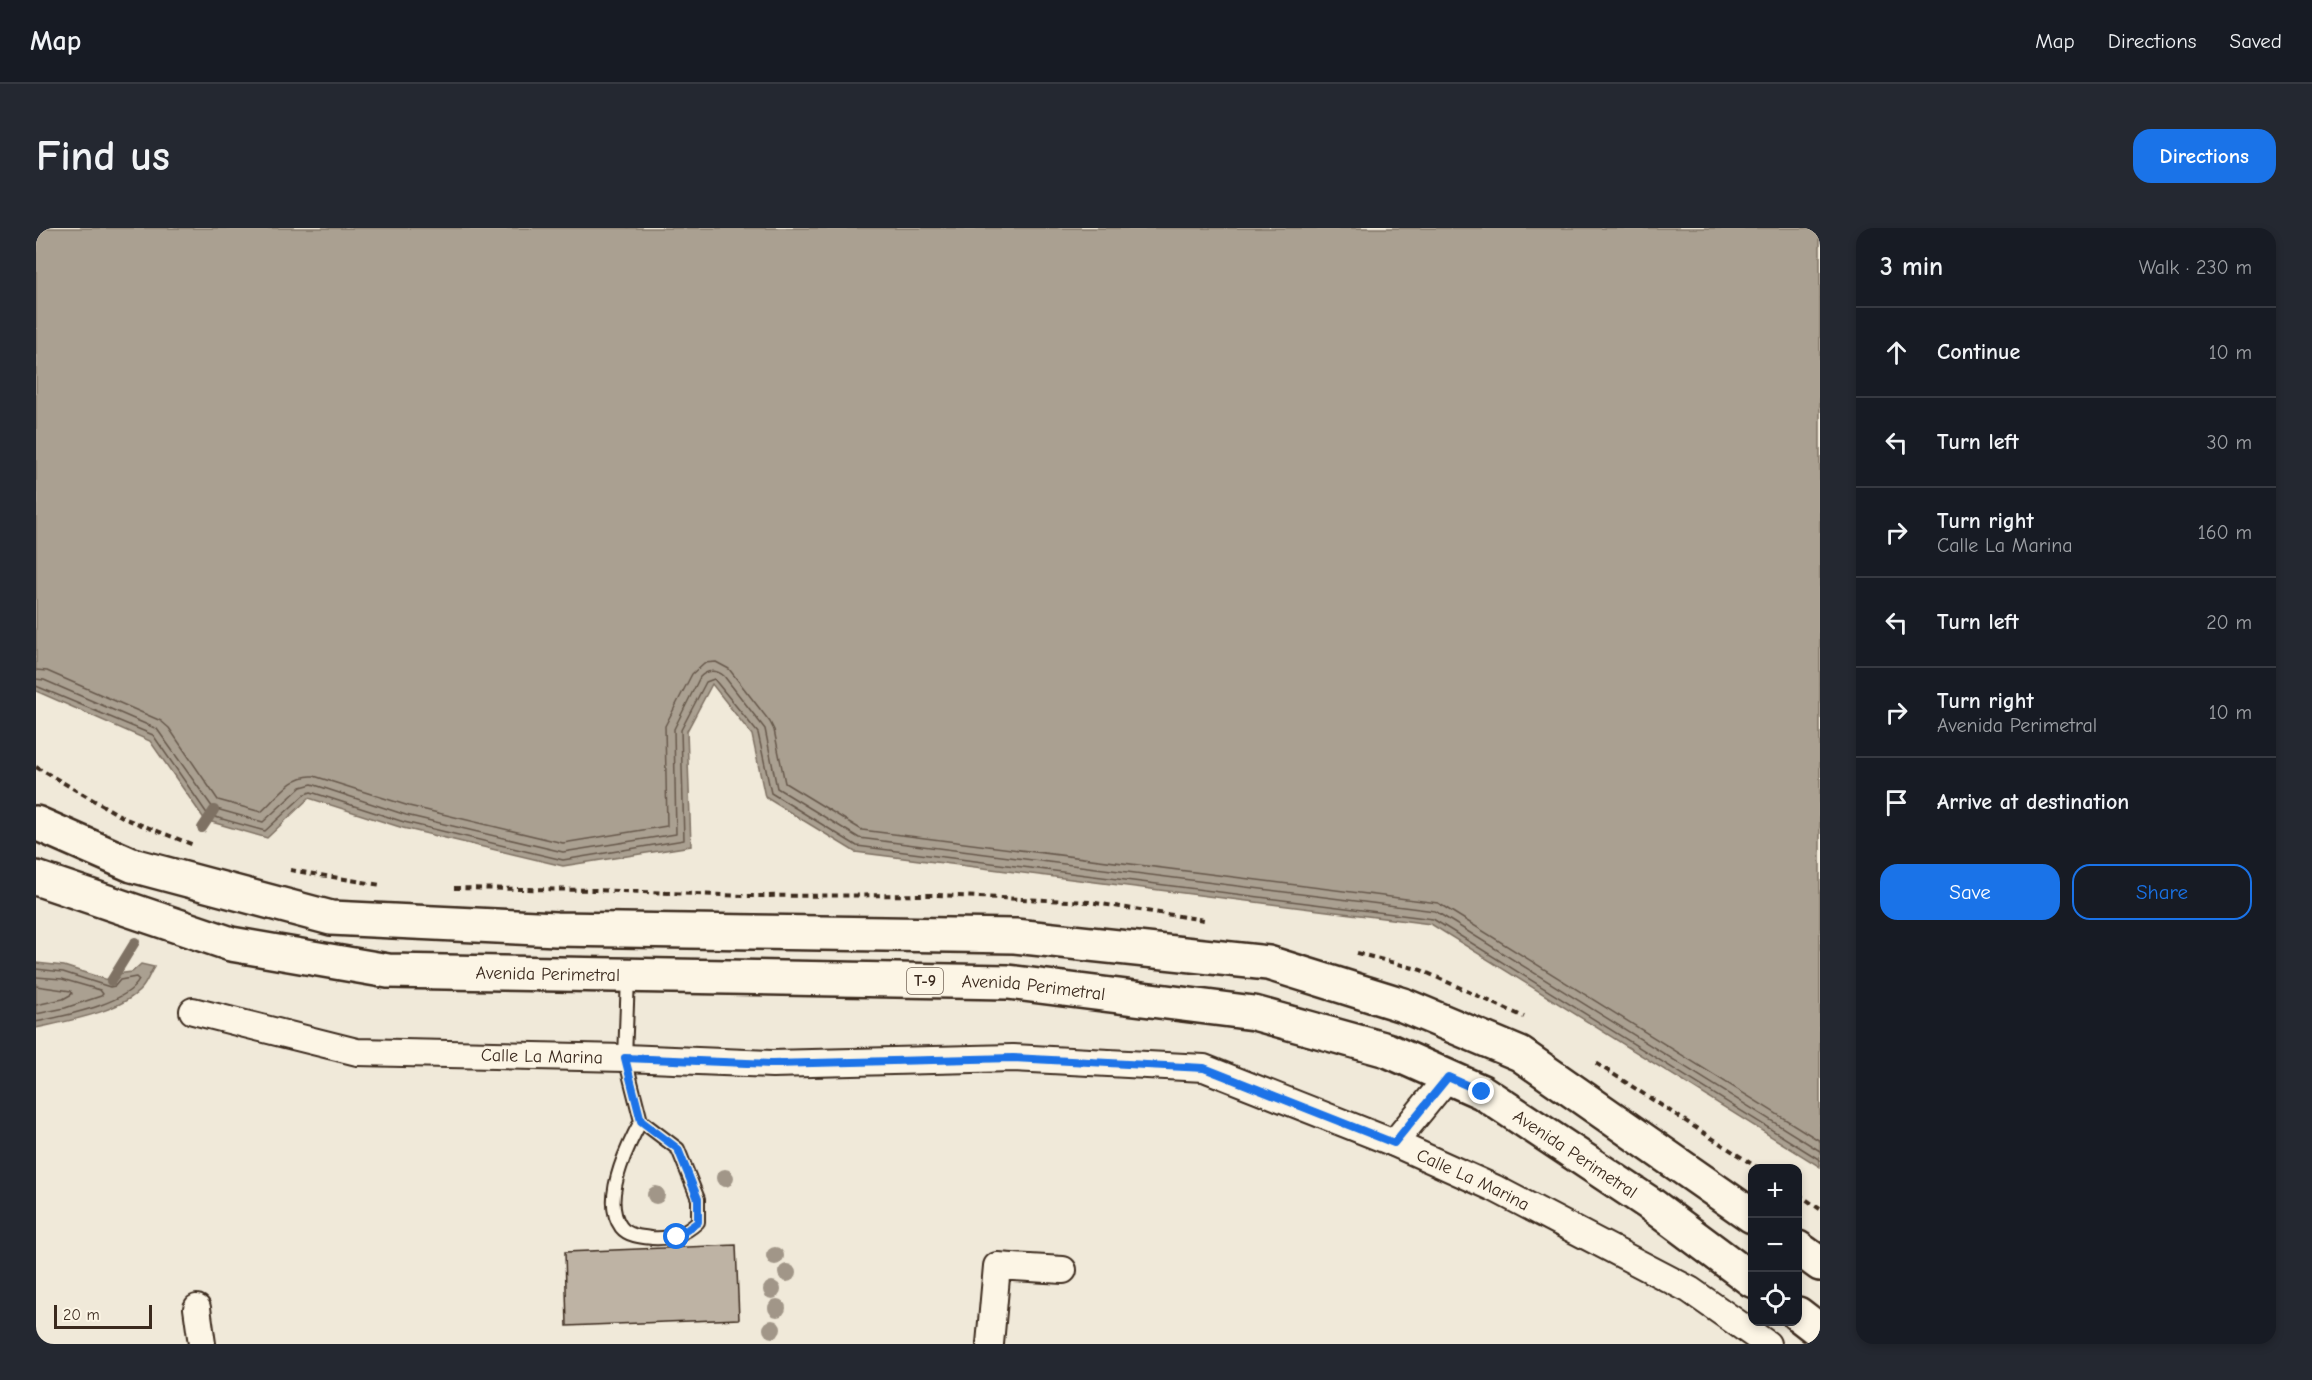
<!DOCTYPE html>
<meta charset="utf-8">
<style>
:root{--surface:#171b24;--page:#242831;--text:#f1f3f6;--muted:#9ea1a6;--line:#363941;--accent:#1a73e8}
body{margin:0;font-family:"Comic Neue",sans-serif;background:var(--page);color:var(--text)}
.controls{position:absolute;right:18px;bottom:18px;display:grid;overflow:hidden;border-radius:12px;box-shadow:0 3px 9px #0003}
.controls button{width:54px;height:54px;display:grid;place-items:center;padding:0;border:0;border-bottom:2px solid var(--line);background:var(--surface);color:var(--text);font:30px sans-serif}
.scale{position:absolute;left:18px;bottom:15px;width:98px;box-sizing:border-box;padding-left:6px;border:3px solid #3b2a1e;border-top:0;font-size:16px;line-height:21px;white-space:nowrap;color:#3b2a1e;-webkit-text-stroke:4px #fcf5e5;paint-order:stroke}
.stop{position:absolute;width:18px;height:18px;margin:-14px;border:4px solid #1a73e8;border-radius:50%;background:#fff}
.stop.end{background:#1a73e8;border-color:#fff;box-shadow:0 2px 6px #0008}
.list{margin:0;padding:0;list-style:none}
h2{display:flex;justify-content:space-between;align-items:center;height:78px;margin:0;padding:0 24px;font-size:26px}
h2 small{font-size:20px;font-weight:400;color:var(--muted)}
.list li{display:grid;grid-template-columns:39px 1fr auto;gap:18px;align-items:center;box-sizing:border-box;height:90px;padding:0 24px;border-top:2px solid var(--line)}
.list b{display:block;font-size:22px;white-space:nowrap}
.list p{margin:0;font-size:20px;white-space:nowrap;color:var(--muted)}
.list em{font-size:20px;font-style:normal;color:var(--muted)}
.actions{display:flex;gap:12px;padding:18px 24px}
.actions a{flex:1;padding:14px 0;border:2px solid var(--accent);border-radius:18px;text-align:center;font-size:21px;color:var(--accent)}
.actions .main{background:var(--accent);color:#fff}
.icon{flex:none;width:33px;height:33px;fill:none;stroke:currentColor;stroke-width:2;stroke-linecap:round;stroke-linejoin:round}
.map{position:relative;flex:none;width:1784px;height:1116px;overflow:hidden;border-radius:18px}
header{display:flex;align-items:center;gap:36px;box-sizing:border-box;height:84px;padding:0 30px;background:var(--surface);border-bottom:2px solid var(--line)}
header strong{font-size:28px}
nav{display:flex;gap:33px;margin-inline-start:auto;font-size:21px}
.intro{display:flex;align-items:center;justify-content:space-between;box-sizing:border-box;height:144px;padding:0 36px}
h1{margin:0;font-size:42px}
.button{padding:15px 27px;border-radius:18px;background:var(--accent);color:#fff;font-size:21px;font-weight:700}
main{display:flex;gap:36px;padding:0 36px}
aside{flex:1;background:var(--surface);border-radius:18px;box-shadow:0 3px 9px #0003}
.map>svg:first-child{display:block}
.water{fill:#aaa091;stroke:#7e7163;stroke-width:1.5}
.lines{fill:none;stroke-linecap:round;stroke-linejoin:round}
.shore{stroke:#67594c;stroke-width:1.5}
.stream{stroke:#7e7163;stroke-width:10}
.building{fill:#beb3a4;stroke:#3b2a1e;stroke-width:1.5}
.lane-casing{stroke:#3b2a1e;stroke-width:16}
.street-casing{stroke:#3b2a1e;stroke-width:30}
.primary-casing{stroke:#3b2a1e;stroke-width:38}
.path{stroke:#3b2a1e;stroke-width:4;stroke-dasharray:6 4.5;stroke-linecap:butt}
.lane{stroke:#fcf5e5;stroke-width:12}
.street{stroke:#fcf5e5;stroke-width:26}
.primary{stroke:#fcf5e5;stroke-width:33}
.tree{fill:#a19688}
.route{stroke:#1a73e8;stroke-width:8}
.labels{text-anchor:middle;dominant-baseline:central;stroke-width:5;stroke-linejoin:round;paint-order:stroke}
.shield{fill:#fcf5e5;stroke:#75675a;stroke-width:1.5}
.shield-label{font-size:16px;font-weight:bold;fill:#3b2a1e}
.street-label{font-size:18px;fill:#3b2a1e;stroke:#fcf5e5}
</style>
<header>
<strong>Map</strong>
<nav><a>Map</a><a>Directions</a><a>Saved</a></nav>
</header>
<div class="intro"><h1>Find us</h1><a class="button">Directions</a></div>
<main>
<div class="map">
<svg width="1784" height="1116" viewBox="0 0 1784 1116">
<rect width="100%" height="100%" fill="#f0e9d9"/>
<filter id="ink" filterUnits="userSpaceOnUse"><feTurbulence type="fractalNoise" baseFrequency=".0167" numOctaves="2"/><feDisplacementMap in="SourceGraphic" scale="12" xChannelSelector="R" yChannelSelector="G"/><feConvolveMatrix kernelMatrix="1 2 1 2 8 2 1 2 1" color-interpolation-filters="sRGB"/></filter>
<g filter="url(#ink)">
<!-- water -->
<path class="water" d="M0,0H1784V939L1395,696L819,624L729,569L716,507L676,456L651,503L655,618L527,638L367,600L273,570L231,610L169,592L114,513L0,463Z
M0,735L28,738L75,753L80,746L96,744L105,736L118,739C114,745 111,754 106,760C85,784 31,793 0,800Z"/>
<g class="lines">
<!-- shore -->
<path class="shore" d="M0,442L11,443L125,493L133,500L182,572L225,584C240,571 255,546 278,548L373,578L527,615L631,598L629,498L656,446L668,435L680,434L693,441L734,494L738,502L749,555L826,602L1402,675L1784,913
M0,451L8,452L121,501L177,580L227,594L265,559L276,556L370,587L527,624L640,606L638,501L664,449C671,442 680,441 688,448L729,501L741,560L823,610L1399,683L1784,923
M0,458L117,507L172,587L229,603L269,566L275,564L368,594L527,632L648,612L645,502L670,454L678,451L722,505L735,565L821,618L1397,691L1784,932
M0,741L27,744L74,759L79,758L84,752L100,749L103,752C91,776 26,788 0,794
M0,749L26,751L64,762L67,766L65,768L29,780L0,786
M0,758L35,763L36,766L27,771L0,777"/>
<!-- stream -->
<path class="stream" d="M166,600L178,582
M75,753L99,714"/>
</g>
<!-- building -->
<path class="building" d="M700,1017L703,1091L531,1098L529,1024Z"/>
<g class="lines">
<defs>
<path id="lane" d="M592,749L589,830L605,893L642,921L662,971V994C648,1007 635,1011 616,1010C606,1009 592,1008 585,999C565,972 591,919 605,893"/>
<g id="street">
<path id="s1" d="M157,783L321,824L589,830L736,836L977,830L1168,840L1358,915L1458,960L1654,1062L1731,1116"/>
<path d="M1358,915L1412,849"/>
<path d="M161,1080L166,1116"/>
<path d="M954,1116L961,1038L1027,1042"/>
</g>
<g id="primary">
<path d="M0,595L96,637L295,690L520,701L979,708L1232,735L1367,777L1484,826L1716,988"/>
<path id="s2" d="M0,650L195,716L352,743L972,754L1218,785L1351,822L1446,864L1613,975L1716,1052"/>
<path d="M1762,1020L1784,1036"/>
<path d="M1762,1086L1784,1103"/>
</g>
</defs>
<!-- lane casing -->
<use href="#lane" class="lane-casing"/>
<!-- street casing -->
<use href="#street" class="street-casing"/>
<!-- primary casing -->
<use href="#primary" class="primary-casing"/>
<!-- path -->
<path class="path" d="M0,539L90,591L158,617
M254,642L345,657
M418,660L559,662L710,668L899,667L1053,674L1168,692
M1321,725L1385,742L1488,789
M1560,835L1722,940
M1762,966L1784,981"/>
<!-- lane -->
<use href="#lane" class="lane"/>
<!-- street -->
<use href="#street" class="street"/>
<!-- primary -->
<use href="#primary" class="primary"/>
</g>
<!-- trees -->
<g class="tree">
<circle cx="689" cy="950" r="9"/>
<circle cx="620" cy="967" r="9"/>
<circle cx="739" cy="1028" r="9"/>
<circle cx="751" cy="1045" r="9"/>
<circle cx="736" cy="1062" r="9"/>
<circle cx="741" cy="1080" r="9"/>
<circle cx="736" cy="1101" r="9"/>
</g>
</g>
<g class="lines" filter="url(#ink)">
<!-- route -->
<path class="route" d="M641,1009L662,994V971L642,921L605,893L589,830L736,836L977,830L1168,840L1358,915L1412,849L1446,864"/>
</g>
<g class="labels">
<!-- shield labels -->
<rect class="shield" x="871" y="740" width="36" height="26" rx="4.5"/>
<g class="shield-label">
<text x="889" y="753">T-9</text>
</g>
<!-- street labels -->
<g class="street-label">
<text stroke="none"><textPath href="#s2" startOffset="525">Avenida Perimetral</textPath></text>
<text stroke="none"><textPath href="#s2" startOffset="1011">Avenida Perimetral</textPath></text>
<text stroke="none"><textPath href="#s1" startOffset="354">Calle La Marina</textPath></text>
<text stroke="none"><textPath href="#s2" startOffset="1587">Avenida Perimetral</textPath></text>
<text stroke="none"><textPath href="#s1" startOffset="1308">Calle La Marina</textPath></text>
</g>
</g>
</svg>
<div class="controls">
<button>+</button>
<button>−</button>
<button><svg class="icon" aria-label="locate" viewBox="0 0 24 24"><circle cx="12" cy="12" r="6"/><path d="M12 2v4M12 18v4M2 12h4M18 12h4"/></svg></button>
</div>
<div class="scale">20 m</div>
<div class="stop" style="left:641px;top:1009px"></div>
<div class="stop end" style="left:1446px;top:864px"></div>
</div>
<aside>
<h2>3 min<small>Walk · 230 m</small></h2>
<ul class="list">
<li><svg class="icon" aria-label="ahead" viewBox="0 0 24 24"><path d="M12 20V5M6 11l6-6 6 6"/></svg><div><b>Continue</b></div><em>10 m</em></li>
<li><svg class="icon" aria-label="left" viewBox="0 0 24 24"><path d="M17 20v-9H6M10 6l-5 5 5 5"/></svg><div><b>Turn left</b></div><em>30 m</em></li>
<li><svg class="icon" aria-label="right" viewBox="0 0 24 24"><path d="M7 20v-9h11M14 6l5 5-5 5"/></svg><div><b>Turn right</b><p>Calle La Marina</p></div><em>160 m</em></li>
<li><svg class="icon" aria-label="left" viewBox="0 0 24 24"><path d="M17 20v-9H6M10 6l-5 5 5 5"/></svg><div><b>Turn left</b></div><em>20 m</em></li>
<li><svg class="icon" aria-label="right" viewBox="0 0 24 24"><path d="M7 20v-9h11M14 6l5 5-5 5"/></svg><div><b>Turn right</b><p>Avenida Perimetral</p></div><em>10 m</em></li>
<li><svg class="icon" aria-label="arrive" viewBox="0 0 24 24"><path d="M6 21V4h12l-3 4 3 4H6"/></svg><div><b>Arrive at destination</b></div></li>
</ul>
<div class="actions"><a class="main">Save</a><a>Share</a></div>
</aside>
</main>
